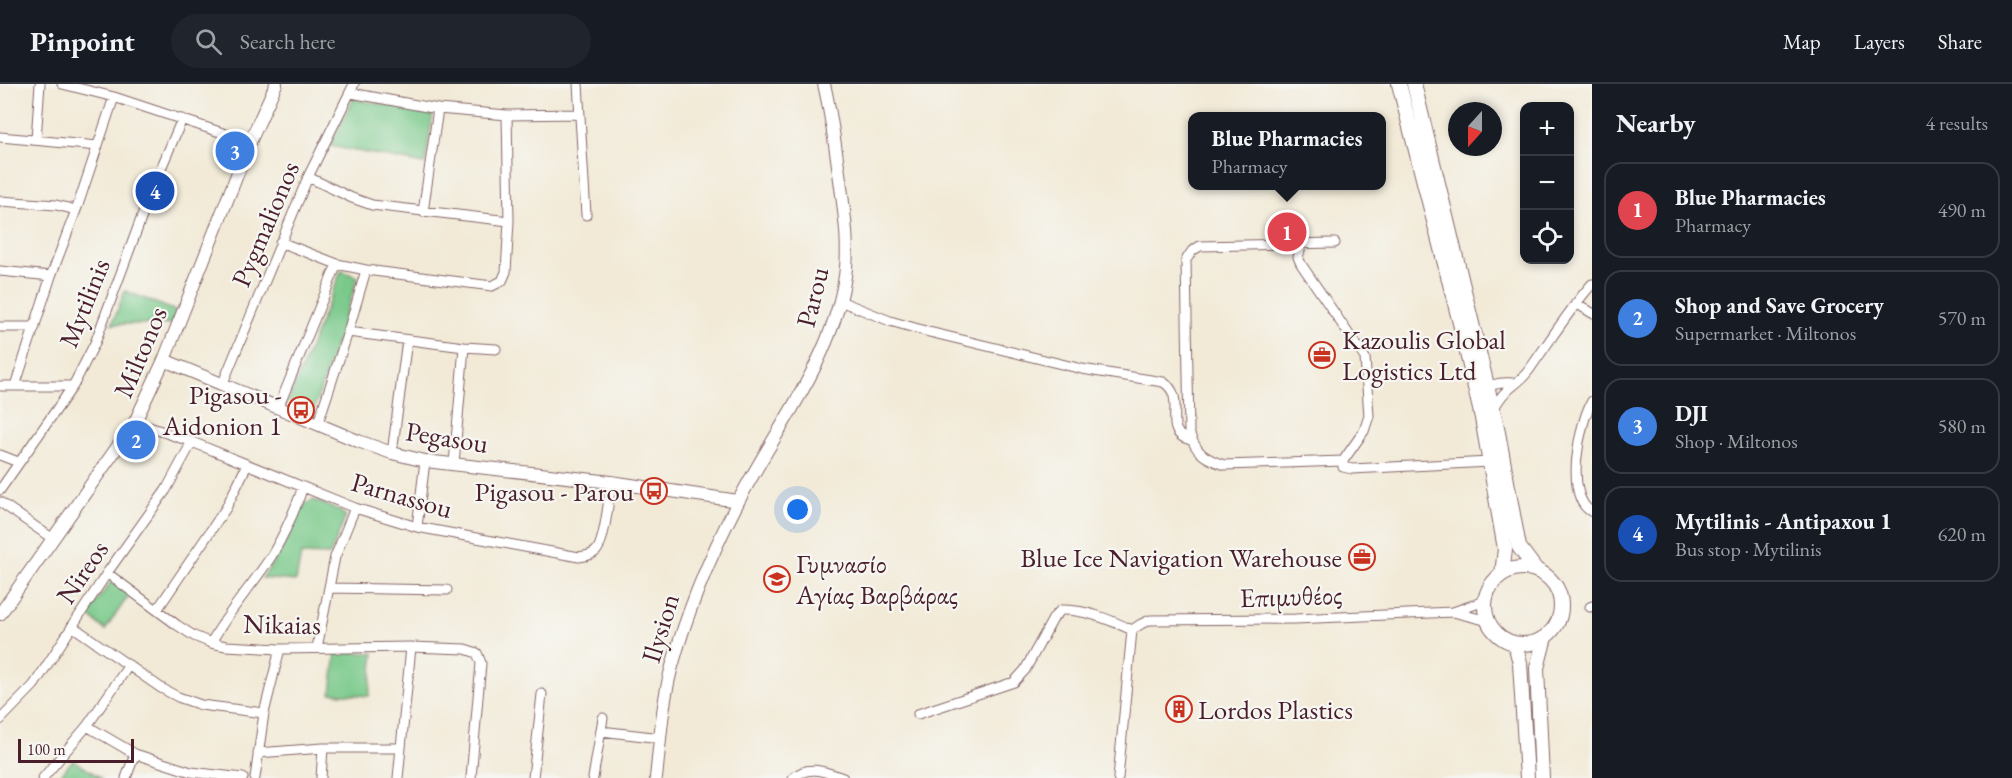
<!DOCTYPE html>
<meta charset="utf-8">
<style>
:root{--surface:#171b24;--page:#20242c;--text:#f1f3f6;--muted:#9ea1a6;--line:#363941;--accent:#2563eb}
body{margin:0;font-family:"EB Garamond",serif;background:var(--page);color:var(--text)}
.controls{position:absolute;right:18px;top:18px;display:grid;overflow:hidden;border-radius:12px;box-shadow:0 3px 9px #0003}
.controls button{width:54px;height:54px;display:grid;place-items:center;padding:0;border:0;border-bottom:2px solid var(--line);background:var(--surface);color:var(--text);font:30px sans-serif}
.compass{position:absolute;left:1448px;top:18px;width:54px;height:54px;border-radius:50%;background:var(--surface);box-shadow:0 3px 9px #0003;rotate:201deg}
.scale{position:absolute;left:18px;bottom:15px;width:116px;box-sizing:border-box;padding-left:6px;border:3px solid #4a1f2b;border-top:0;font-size:16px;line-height:21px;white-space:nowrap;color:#4a1f2b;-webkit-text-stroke:4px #f6f6f2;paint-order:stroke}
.you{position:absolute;left:798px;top:426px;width:21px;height:21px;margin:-15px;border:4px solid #fff;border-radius:50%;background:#1a73e8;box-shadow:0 0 0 9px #1a73e833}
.badge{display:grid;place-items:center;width:39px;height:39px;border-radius:50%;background:var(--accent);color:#fff;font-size:20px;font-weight:700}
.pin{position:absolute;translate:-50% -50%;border:3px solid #fff;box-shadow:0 2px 6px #0006}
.popup{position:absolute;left:1188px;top:28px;width:198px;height:78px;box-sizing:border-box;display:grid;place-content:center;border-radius:12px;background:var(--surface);filter:drop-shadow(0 2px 4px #0005);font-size:20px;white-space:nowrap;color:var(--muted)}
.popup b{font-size:22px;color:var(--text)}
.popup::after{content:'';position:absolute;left:50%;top:100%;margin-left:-12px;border:12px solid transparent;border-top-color:var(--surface)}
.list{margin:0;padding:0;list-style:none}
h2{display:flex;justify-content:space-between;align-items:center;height:78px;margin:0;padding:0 24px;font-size:26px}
h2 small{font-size:20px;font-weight:400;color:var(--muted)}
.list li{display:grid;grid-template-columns:39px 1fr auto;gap:18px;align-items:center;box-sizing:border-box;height:96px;margin:0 12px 12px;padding:0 12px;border:2px solid var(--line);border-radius:18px}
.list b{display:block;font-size:22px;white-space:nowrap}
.list p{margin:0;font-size:20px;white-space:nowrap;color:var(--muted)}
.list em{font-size:20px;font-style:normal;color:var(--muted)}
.icon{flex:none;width:33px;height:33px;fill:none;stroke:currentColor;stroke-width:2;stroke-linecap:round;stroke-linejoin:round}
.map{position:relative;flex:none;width:1592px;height:694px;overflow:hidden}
header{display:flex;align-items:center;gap:36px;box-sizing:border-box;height:84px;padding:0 30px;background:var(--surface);border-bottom:2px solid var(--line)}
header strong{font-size:28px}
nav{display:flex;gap:33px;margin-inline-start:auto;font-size:21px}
.search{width:420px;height:54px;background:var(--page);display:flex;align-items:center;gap:15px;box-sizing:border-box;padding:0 21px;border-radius:33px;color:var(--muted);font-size:22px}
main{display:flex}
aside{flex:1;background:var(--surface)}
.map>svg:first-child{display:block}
.green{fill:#79c98a;stroke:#62745a;stroke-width:1.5}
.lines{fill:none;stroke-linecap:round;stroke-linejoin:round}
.street-casing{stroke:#856667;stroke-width:11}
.secondary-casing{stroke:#856667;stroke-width:14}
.primary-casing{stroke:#856667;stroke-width:16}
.street{stroke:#fff;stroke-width:9}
.secondary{stroke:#fff;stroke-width:12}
.primary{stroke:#fff;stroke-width:14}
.labels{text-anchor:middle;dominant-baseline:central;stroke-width:4.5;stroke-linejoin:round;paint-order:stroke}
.street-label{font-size:27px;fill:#4a1f2b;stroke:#f6f6f2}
.poi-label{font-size:27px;fill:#4a1f2b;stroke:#f6f6f2;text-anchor:start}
</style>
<header>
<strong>Pinpoint</strong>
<div class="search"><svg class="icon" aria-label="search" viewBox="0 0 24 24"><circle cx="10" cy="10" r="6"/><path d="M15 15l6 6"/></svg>Search here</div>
<nav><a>Map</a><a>Layers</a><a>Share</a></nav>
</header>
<main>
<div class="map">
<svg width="1592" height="694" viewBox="0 0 1592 694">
<rect width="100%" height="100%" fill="#f6f6f2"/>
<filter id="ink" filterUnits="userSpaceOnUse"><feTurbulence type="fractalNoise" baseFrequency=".0167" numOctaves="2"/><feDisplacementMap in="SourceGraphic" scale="12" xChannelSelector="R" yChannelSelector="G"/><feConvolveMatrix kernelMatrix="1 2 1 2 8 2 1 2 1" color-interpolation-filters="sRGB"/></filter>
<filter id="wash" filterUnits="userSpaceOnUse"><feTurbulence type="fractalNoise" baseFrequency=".008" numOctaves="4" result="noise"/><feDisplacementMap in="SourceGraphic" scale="24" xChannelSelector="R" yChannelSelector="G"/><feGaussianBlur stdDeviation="1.35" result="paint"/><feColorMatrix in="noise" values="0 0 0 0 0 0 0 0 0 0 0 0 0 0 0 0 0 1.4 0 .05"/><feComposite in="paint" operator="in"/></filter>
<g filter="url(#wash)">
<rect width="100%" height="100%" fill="#f2ead7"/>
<!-- green -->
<path class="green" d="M353,15L433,29L425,80L330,62Z
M341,187L358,193L312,331L288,318Z
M125,207L176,227L172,240H112Z
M314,416L338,426L346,432L330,471L301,470L296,497L262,494L280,469L304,420Z
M112,497L131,508L105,546L87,530Z
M336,569H374L369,612L331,609Z
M73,676L101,694H58Z"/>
</g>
<g filter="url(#ink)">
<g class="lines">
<defs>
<path id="street" d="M62,0L114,13L250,58
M578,0L586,131
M351,9L438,25L507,31L580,30
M0,53L98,62
M36,55L40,0
M308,93L352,114L372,121L509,137
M0,117L56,121L76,126
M423,128L438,25
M280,158L337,180L366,186L492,202L502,197L506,188L509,137L507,31
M1302,160L1298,173L1301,180L1365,274L1369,332L1364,347L1343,377L1224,381C1204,374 1196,369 1189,348L1186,176L1192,167L1200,162L1335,159
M0,187L51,192
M840,217L890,237L929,248L1082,285L1163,298C1190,314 1158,349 1191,356
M1576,219L1592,229
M0,243H35
M348,248L464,263L496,265
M223,299L308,93L354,0
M0,302H73
M15,302L51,192L78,121L114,13
M1484,306C1492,299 1503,298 1513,299
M1592,317C1579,340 1564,413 1592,428
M279,322L337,180
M1493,327C1503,303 1516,304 1529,286C1550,257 1568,227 1592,200
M135,338L192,358L355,424L417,443L579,473C585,472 591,472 596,467C605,458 609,413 611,398
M318,339L348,248L366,186
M392,369L407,256
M0,371L18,378
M1343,377V383L1352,385L1490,378
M454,380L464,263
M0,406L73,302L95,259L151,108L182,35
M0,418L53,455
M417,443L425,377
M107,489L177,541L194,552L211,559L226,562L280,565L411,563L465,565L477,569L481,579L471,694
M329,504L447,506
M1590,523L1592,522
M157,526L226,424L247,381
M1453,528L1488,537
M72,542L161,604L178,613L201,621L264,629
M1132,546L1141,540L1150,536L1295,535L1453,528L1485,517
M211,559C228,527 253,501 272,471C285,449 295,426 303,403
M317,564L335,473L355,424
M918,630L1014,598L1025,586L1054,533L1061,526C1085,525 1111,536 1132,546
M0,636L34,601L107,489L166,406L192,358
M87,642L135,670L191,688L243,694
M601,647L661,654
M258,669L323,664H400
M43,694L87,642L129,581
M126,694L135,670
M255,694L264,629L280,565
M321,694L323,664
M398,694L411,563
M533,694L542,610
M593,694L603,634
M793,694C808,680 826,688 843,694
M1118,694L1132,546"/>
<path id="secondary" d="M164,276L358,357L392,369L425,377L611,398L738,417
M0,530L135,338L164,276L250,58L276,0
M656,694C660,658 662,621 671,586C687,527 710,472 738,418C775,346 830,279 844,198C850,167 845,134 841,103C836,68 832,34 824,0"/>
<path id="primary" d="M1399,0L1460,239L1482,334L1505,465L1502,490
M1414,0L1497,343L1519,463L1537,487
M1485 522a38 38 0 1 1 76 0a38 38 0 1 1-76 0Z
M1515,560L1520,579L1527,694
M1542,694L1537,584L1545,553"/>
</defs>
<!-- street casing -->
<use href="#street" class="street-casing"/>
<!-- secondary casing -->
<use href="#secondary" class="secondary-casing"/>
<!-- primary casing -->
<use href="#primary" class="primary-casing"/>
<!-- street -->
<use href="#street" class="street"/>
<!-- secondary -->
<use href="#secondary" class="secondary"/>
<!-- primary -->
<use href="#primary" class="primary"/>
</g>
</g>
<!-- icons -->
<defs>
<symbol id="office-ring" viewBox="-11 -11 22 22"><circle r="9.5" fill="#f6f6f2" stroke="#c8321e" stroke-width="1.5"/><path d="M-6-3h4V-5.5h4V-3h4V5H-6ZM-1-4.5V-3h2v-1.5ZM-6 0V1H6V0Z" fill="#c8321e"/></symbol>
<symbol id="bus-ring" viewBox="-11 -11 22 22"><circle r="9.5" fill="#f6f6f2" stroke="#c8321e" stroke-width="1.5"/><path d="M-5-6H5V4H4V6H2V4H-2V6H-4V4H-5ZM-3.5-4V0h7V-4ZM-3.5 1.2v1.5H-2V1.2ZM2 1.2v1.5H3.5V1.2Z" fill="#c8321e"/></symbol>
<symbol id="school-ring" viewBox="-11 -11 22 22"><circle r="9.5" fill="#f6f6f2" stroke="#c8321e" stroke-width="1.5"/><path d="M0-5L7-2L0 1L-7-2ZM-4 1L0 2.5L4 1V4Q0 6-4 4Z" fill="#c8321e"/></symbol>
<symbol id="building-ring" viewBox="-11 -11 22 22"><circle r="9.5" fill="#f6f6f2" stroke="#c8321e" stroke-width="1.5"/><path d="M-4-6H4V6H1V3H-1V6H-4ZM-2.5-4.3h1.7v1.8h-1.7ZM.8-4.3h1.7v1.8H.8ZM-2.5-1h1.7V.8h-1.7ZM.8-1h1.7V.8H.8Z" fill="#c8321e"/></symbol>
</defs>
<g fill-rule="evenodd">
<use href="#office-ring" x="1307" y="256" width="30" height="30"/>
<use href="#bus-ring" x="286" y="311" width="30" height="30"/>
<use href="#bus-ring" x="639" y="392" width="30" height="30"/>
<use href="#office-ring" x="1347" y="458" width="30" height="30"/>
<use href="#school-ring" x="762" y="480" width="30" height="30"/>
<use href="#building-ring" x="1164" y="610" width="30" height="30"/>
</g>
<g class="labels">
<!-- street labels -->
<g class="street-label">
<text transform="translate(265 140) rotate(-67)">Pygmalionos</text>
<text transform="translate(812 213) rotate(-76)">Parou</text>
<text transform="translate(84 219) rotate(-68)">Mytilinis</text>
<text transform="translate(140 268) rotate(-67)">Miltonos</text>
<text transform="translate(447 353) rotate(9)">Pegasou</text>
<text transform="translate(402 411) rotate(16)">Parnassou</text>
<text transform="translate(82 488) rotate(-56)">Nireos</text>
<text transform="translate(1291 512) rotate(-2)">Επιμυθέος</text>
<text transform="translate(282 540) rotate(1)">Nikaias</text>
<text transform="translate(660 544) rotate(-73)">Ilysion</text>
</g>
<!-- poi labels -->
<g class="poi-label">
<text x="1342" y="255">Kazoulis Global<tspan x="1342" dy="31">Logistics Ltd</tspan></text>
<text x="282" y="310" text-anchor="end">Pigasou -<tspan x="282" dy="31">Aidonion 1</tspan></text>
<text x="634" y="407" text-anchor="end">Pigasou - Parou</text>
<text x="1342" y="473" text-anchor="end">Blue Ice Navigation Warehouse</text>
<text x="796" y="479">Γυμνασίο<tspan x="796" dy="31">Αγίας Βαρβάρας</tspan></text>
<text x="1198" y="625">Lordos Plastics</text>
</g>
</g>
</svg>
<div class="controls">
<button>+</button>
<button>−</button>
<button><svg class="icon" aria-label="locate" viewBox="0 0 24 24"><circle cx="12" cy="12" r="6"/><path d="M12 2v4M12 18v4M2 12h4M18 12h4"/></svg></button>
</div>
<svg class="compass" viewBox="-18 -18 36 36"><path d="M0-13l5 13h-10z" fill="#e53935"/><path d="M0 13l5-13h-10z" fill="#9ea1a6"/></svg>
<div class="scale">100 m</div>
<div class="you"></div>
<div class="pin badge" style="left:1287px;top:148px;background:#e0444e">1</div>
<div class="popup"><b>Blue Pharmacies</b>Pharmacy</div>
<div class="pin badge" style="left:136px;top:356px;background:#3f7fe0">2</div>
<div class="pin badge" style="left:235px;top:67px;background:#3f7fe0">3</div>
<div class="pin badge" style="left:155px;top:107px;background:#1a4fb4">4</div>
</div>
<aside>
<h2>Nearby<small>4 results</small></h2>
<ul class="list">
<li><span class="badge" style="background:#e0444e">1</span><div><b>Blue Pharmacies</b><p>Pharmacy</p></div><em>490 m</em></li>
<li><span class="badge" style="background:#3f7fe0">2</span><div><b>Shop and Save Grocery</b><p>Supermarket · Miltonos</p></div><em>570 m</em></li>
<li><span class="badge" style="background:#3f7fe0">3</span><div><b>DJI</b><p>Shop · Miltonos</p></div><em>580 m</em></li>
<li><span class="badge" style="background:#1a4fb4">4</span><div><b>Mytilinis - Antipaxou 1</b><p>Bus stop · Mytilinis</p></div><em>620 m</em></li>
</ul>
</aside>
</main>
